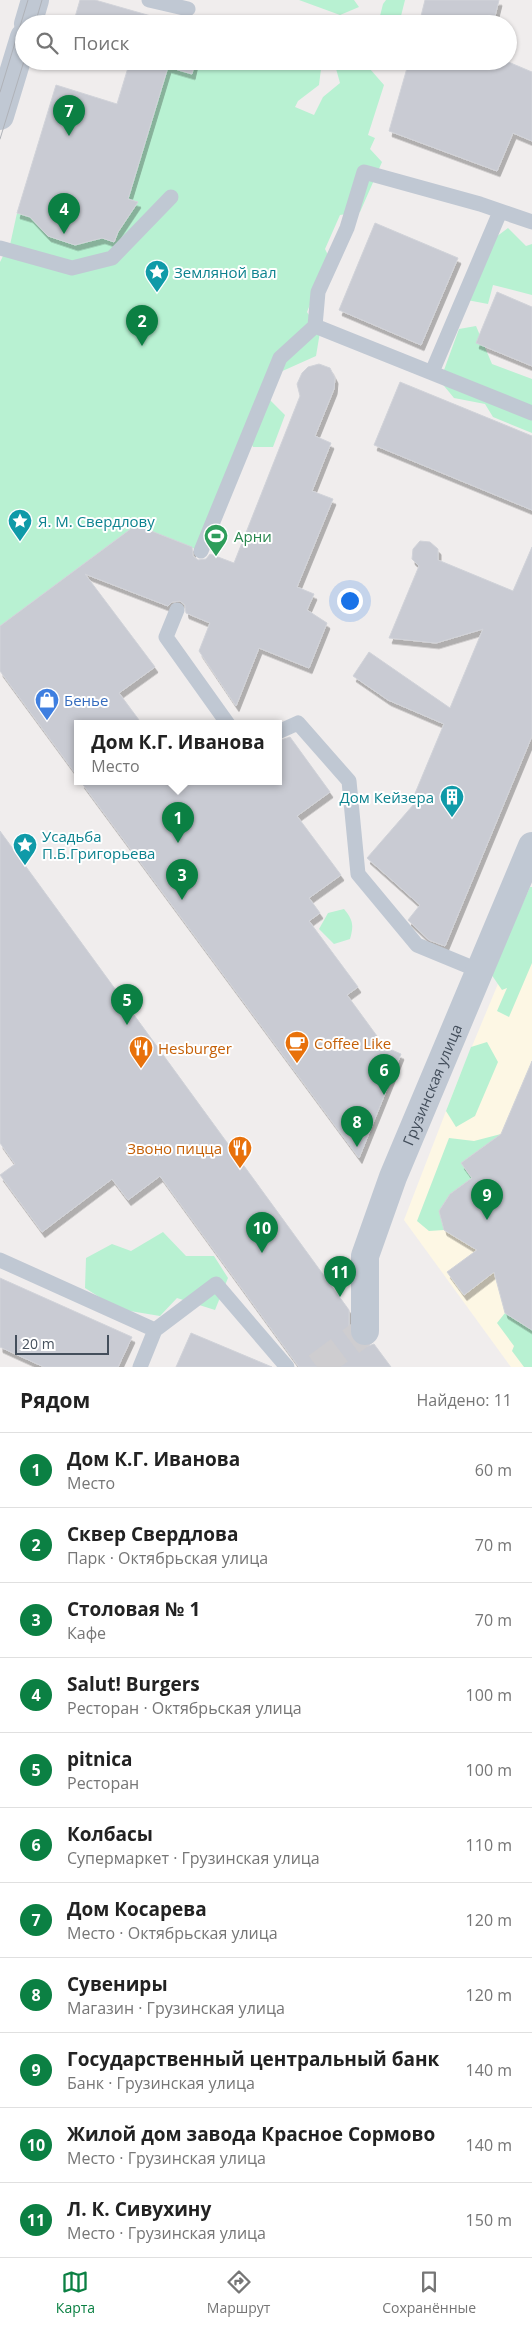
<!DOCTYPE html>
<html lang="ru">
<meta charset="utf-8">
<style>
:root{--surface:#fff;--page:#f2f2f2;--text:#222;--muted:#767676;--line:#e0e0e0;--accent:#0b8043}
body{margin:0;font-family:"Open Sans",sans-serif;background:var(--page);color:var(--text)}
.scale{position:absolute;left:15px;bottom:12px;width:94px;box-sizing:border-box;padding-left:5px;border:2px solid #444f5c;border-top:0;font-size:14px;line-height:18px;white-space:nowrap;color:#444f5c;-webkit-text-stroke:4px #fff;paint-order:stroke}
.you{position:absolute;left:349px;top:600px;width:18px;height:18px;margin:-12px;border:4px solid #fff;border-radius:50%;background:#1a73e8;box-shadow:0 0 0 8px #1a73e833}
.badge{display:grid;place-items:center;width:32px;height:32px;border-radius:50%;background:var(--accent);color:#fff;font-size:16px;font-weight:700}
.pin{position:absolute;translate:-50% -41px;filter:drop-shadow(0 1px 2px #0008)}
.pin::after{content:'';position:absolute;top:26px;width:18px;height:15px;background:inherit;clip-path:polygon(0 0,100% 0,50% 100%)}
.popup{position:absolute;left:74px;top:720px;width:208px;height:65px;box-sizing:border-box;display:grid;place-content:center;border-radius:0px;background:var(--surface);filter:drop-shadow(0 1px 4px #0005);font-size:16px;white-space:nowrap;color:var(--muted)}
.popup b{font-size:19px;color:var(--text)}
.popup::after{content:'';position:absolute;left:50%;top:100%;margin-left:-10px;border:10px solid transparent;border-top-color:var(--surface)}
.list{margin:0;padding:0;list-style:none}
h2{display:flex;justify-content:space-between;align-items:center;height:65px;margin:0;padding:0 20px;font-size:21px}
h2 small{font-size:16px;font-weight:400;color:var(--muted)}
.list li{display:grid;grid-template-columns:32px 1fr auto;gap:15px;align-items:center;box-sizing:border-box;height:75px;padding:0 20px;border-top:1px solid var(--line)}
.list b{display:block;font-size:19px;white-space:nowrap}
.list p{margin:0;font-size:16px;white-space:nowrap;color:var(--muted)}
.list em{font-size:16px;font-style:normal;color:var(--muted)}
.icon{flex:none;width:28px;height:28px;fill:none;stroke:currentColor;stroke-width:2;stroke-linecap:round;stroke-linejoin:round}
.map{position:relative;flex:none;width:532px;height:1367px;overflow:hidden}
.search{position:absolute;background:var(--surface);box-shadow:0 1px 4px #0004;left:15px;right:15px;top:15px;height:55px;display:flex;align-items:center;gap:12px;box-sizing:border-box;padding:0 18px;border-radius:28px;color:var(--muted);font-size:19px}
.sheet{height:890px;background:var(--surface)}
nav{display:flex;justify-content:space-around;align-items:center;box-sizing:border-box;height:70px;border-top:1px solid var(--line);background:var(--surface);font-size:14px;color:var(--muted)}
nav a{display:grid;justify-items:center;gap:2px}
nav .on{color:var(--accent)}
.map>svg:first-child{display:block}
.commercial{fill:#fdf7e4}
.green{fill:#b8f1d2}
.building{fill:#c9cbd3;stroke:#d1d3d9;filter:url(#shadow)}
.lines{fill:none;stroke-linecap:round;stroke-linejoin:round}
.street-tunnel{stroke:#cecdd0;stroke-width:28;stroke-dasharray:28 14;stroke-linecap:butt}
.lane{stroke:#c0c8d3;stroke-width:15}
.street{stroke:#c0c8d3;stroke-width:28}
.tram{stroke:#afb2b8;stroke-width:1}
.labels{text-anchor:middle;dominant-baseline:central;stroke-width:4;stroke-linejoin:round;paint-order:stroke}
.culture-label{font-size:15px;fill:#0d838f;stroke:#fff;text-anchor:start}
.leisure-label{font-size:15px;fill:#27864d;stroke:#fff;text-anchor:start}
.shop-label{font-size:15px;fill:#366cbe;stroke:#fff;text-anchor:start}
.food-label{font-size:15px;fill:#c56008;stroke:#fff;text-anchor:start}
.street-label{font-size:15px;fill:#444f5c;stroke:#fff}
</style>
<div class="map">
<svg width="532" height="1367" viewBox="0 0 532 1367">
<defs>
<filter id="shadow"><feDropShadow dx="3" dy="5.5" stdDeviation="0" flood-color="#0004"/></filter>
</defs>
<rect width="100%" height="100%" fill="#f0eded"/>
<!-- commercial -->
<path class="commercial" d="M532,902V1367H511L404,1220L458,1080Z"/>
<!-- green -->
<path class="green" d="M299,0H354L359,7L340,15Z
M386,0H405L399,24H378L383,4Z
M197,61H293L321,69L319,85L298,101L295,107L314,115L323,97L340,83L335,65L363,61L384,85L368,135L375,138L370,149L382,162L360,212L340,215L325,249L329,257L307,312L320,332L316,356L278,373L270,400L285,415L273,447H253L244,430L195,549L136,525L0,626V262L3,256L8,254L17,213L30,217L48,236L75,245L102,238L115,242L118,232L138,202L128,199L168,67L189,73L195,68Z
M508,228L526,246L532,244V295L493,285L488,304L467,300L476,252Z
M476,326L492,364L532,379V433L493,417L485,404L454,398L440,381L459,329Z
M530,887H532V963L509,1017L497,1011L507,988L502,990L491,974Z
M344,909C353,920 354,925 350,939L334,944L319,929L328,913Z
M487,1042L498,1062L475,1116L456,1127L446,1111L471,1047Z
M501,1134L461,1163L472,1178L450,1194L439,1211L444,1230L429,1231L417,1221L449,1138L474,1141Z
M163,1232L186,1256H214L228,1278L215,1310L177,1298L160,1316L118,1309L85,1288L86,1258L112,1244L131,1251Z
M505,1313L521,1323L532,1321V1367H524L512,1351L514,1346L497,1323Z"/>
<!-- building -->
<path class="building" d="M80,0H95L179,24H73Z
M425,0H499L493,24H419Z
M130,61H195L192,74L168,67L128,199L138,202L118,232L114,242L102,238L75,245L48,236L30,217L17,213L56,85L117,104Z
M409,61H506L532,72V141L513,133L497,171L389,131Z
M375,223L458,258L421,345L339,310Z
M497,292L532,307V366L476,343Z
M319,364L330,368L335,378L334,389L315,436L331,443L312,491L333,499L297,587L314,594L307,610L327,623L309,668L259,648L236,706L199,651L210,623L186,613L185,605L180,601L172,602L168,606L85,574L155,667L119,693L142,724H78V777L0,671V626L136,525L192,547L193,556L198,560L206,559L210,554L234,563L300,396L297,384L302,373L308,367Z
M400,382L532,436V510L374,445Z
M420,541L430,542L438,549V560L513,591L532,547V736L445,946L429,940L408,920L420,905L367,858L414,804L411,803L444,724L388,700L353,676L369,652L450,708L483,629L436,643L389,638L419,566L412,559L413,549Z
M290,737L330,792L297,816L341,875L309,898L320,913L309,921L358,987L347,995L385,1047L401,1054L359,1158L81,782H278V741Z
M0,831L349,1310V1331L352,1339L358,1345L365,1347L374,1344L391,1367H299L160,1176L128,1200L112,1179L42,1232L0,1175L15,1164L0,1143Z
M532,1061V1330L505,1313L494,1272L464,1295L447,1272L477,1250L444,1230L439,1211L450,1194L472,1178L461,1163L501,1134Z
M0,1278L132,1337L118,1367H44L0,1347Z
M191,1333L272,1367H176Z"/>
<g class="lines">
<!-- street-tunnel -->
<path class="street-tunnel" d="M317,1367L365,1331"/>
<!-- lane -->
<path class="lane" d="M149,0L188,9
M0,248L72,268L112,258L171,197
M315,326L532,413
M432,372L500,212
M201,551L280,358L315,326L318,292L347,228L364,172L480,204L532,222
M177,610L166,637L228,724
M278,732L298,723L349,781L358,874L417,945L480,971
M0,1260L155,1330L140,1367
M155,1330L216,1284L287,1367"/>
<!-- street -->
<g class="street">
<path d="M28,24L35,0"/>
<path d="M0,116L24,37"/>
<path id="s1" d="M365,1331V1256L393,1177L532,846"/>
</g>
<!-- tram -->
<path class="tram" d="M35,24L42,0
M0,92L28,0
M0,139L24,61"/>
</g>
<!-- icons -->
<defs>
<symbol id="sight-pin" viewBox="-11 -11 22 30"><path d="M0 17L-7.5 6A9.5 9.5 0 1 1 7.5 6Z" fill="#0f9aa8" stroke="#fff"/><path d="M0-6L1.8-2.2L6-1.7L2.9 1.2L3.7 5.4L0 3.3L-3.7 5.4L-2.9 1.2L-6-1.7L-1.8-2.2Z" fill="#fff"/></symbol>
<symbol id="stadium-pin" viewBox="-11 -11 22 30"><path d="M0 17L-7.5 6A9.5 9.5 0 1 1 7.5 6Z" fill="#2e9e5b" stroke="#fff"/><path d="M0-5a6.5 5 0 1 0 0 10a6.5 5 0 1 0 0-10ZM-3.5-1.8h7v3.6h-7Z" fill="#fff"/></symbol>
<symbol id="shop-pin" viewBox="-11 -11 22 30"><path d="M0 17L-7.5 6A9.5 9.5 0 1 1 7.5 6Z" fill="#3f7fe0" stroke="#fff"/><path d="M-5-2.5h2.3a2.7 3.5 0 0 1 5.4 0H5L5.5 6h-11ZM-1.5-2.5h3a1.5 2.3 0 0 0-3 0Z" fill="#fff"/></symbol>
<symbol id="building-pin" viewBox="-11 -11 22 30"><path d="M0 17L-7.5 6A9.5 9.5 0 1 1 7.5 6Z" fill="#0f9aa8" stroke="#fff"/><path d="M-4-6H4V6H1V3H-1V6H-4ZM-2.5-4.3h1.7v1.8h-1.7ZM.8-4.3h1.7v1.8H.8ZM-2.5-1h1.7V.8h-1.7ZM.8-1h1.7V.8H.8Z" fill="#fff"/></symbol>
<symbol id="cafe-pin" viewBox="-11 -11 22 30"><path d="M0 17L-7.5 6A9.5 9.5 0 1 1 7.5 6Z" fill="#e8710a" stroke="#fff"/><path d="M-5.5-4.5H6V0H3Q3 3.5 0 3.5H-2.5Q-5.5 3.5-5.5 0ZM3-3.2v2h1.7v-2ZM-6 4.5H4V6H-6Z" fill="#fff"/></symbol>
<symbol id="restaurant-pin" viewBox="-11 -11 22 30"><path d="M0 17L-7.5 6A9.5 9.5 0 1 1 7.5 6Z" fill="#e8710a" stroke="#fff"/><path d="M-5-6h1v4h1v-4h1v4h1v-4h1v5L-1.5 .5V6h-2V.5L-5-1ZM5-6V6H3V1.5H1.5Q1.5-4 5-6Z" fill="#fff"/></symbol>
</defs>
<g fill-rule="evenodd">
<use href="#sight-pin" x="143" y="258" width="28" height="38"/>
<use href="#sight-pin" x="6" y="507" width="28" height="38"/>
<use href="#stadium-pin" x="202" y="522" width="28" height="38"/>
<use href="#shop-pin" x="33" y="686" width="28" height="38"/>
<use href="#building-pin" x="438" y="783" width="28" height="38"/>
<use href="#sight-pin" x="11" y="831" width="28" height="38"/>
<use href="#cafe-pin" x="283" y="1029" width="28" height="38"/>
<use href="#restaurant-pin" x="127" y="1034" width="28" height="38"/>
<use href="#restaurant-pin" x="226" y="1134" width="28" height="38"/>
</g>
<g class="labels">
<!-- culture labels -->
<g class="culture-label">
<text x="174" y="272">Земляной вал</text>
<text x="38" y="521">Я. М. Свердлову</text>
<text x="434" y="797" text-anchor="end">Дом Кейзера</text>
<text x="42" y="836">Усадьба<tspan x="42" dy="17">П.Б.Григорьева</tspan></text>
</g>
<!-- leisure labels -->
<g class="leisure-label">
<text x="234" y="536">Арни</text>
</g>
<!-- shop labels -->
<g class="shop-label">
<text x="64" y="700">Бенье</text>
</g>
<!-- food labels -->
<g class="food-label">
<text x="314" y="1043">Coffee Like</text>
<text x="158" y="1048">Hesburger</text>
<text x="222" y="1148" text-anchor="end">Звоно пицца</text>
</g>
<!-- street labels -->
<g class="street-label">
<text stroke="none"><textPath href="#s1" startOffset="259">Грузинская улица</textPath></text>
</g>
</g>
</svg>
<div class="scale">20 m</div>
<div class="you"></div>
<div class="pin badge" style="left:178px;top:843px">1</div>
<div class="popup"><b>Дом К.Г. Иванова</b>Место</div>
<div class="pin badge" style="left:142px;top:346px">2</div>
<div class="pin badge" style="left:182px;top:900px">3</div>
<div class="pin badge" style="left:64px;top:234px">4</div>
<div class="pin badge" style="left:127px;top:1025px">5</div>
<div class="pin badge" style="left:384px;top:1095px">6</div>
<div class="pin badge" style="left:69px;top:136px">7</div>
<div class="pin badge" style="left:357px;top:1147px">8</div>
<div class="pin badge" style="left:487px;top:1220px">9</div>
<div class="pin badge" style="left:262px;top:1253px">10</div>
<div class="pin badge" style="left:340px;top:1297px">11</div>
<div class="search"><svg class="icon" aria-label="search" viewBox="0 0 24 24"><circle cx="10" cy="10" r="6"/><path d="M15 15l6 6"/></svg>Поиск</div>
</div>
<section class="sheet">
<h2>Рядом<small>Найдено: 11</small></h2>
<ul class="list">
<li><span class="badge">1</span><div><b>Дом К.Г. Иванова</b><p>Место</p></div><em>60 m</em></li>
<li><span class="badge">2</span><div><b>Сквер Свердлова</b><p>Парк · Октябрьская улица</p></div><em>70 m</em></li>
<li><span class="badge">3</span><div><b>Столовая № 1</b><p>Кафе</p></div><em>70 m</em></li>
<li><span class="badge">4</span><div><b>Salut! Burgers</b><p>Ресторан · Октябрьская улица</p></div><em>100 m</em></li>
<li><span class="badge">5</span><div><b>pitnica</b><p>Ресторан</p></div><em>100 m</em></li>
<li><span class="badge">6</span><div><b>Колбасы</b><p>Супермаркет · Грузинская улица</p></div><em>110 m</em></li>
<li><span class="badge">7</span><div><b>Дом Косарева</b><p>Место · Октябрьская улица</p></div><em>120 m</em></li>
<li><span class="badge">8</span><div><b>Сувениры</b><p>Магазин · Грузинская улица</p></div><em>120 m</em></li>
<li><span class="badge">9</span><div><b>Государственный центральный банк</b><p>Банк · Грузинская улица</p></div><em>140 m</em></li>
<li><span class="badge">10</span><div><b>Жилой дом завода Красное Сормово</b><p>Место · Грузинская улица</p></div><em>140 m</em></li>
<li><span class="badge">11</span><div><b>Л. К. Сивухину</b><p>Место · Грузинская улица</p></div><em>150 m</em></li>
</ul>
</section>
<nav>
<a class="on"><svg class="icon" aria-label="map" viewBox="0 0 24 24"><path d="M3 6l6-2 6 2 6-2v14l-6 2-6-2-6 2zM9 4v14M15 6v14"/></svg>Карта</a>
<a><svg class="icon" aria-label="directions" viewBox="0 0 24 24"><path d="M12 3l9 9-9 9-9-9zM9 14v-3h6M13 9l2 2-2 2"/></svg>Маршрут</a>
<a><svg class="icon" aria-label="saved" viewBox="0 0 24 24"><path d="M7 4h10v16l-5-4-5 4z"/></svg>Сохранённые</a>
</nav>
